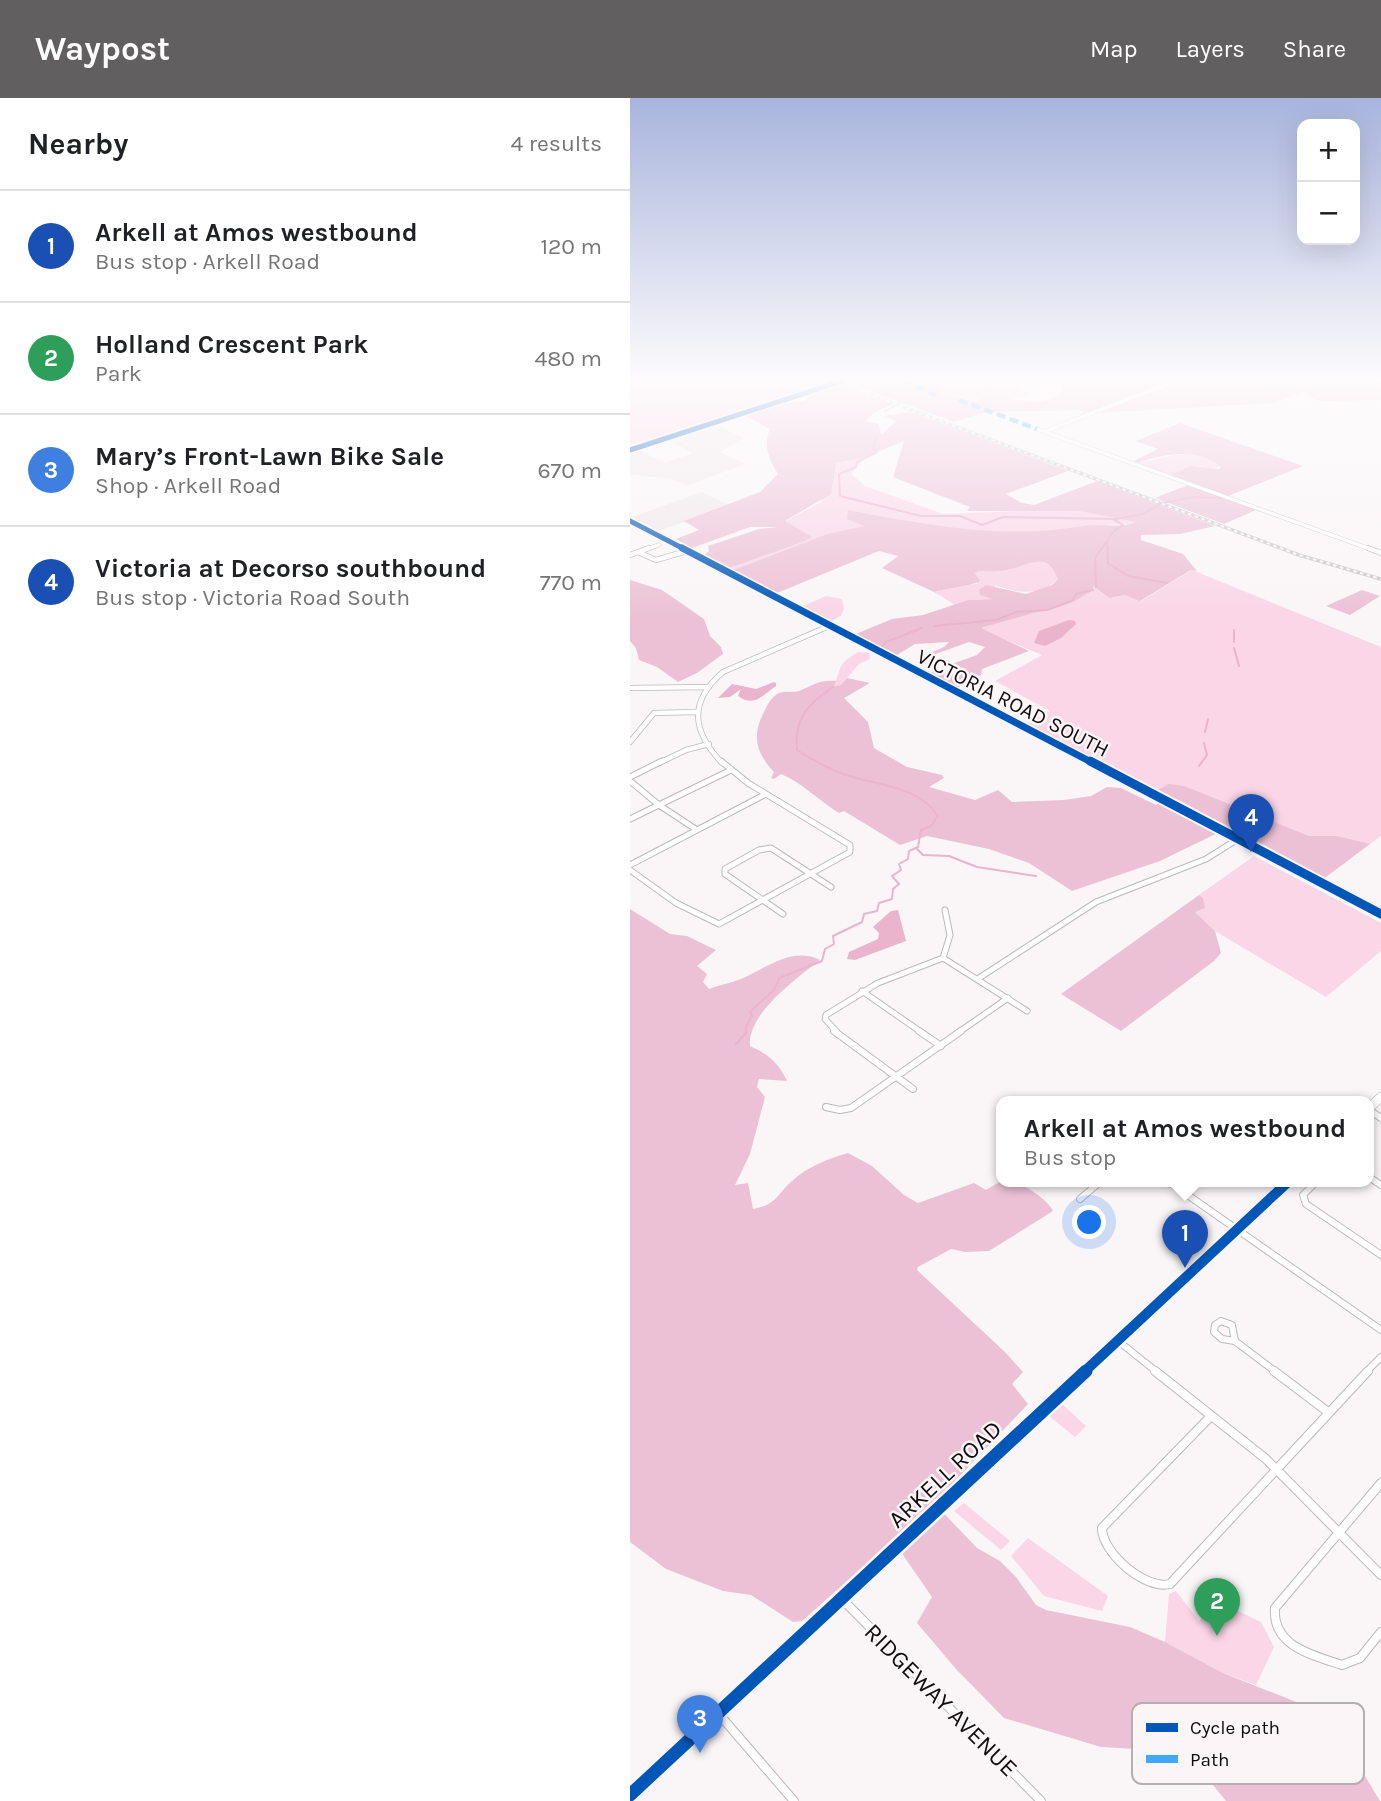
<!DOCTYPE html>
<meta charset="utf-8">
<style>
:root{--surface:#fff;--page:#f6f6f6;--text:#202124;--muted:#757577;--line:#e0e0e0;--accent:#615f60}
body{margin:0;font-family:Karla,sans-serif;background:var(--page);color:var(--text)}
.controls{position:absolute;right:21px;top:21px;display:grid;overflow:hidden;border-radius:14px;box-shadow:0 7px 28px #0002}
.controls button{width:63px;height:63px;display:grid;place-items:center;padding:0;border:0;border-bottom:2px solid var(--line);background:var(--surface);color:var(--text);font:35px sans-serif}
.you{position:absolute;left:460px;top:1125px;width:24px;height:24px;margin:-18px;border:5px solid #fff;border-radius:50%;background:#1a73e8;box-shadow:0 0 0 10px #1a73e833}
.badge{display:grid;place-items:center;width:46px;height:46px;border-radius:50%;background:var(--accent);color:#fff;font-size:23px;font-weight:700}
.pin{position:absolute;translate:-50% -58px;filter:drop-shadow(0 2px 4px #0008)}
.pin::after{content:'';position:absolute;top:37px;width:24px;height:21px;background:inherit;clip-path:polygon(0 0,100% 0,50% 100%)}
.popup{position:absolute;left:366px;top:998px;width:378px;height:91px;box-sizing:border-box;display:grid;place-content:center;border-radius:14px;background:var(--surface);filter:drop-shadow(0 2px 5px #0005);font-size:23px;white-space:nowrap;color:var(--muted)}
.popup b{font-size:26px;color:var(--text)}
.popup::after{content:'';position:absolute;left:50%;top:100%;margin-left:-14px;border:14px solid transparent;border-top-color:var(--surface)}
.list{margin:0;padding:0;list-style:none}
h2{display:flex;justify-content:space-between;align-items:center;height:91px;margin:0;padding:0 28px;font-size:30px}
h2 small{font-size:23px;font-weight:400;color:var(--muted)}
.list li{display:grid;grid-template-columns:46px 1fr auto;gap:21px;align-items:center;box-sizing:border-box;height:112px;padding:0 28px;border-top:2px solid var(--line)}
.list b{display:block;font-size:26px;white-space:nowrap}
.list p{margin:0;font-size:23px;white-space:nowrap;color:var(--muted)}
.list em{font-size:23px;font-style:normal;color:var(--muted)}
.map{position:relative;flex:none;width:751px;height:1703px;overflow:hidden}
header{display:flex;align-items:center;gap:42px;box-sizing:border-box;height:98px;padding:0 35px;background:var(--accent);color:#fff}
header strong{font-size:33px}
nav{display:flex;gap:38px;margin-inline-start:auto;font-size:24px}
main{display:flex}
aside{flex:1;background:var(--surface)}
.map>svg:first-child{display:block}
.built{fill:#f0e7eb}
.green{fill:#fad6e6}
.forest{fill:#ecc1d5}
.water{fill:#e9b4cc}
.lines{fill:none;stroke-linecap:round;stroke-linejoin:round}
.stream{stroke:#e9b4cc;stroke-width:2}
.minor-far4-casing{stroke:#bcb9ba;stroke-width:4.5}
.minor-far3-casing{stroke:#bcb9ba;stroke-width:6}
.minor-far2-casing{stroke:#bcb9ba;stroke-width:7}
.minor-far1-casing{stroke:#bcb9ba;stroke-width:8}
.minor-casing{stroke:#bcb9ba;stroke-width:10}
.secondary-far4-casing{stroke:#bcb9ba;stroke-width:5}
.secondary-far3-casing{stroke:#bcb9ba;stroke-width:7}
.secondary-far2-casing{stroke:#bcb9ba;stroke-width:9}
.secondary-far1-casing{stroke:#bcb9ba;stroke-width:10}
.secondary-casing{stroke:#bcb9ba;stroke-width:12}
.minor-far4{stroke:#fefefe;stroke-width:3.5}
.minor-far3{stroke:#fefefe;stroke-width:4.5}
.minor-far2{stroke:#fefefe;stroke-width:5}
.minor-far1{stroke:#fefefe;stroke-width:6}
.minor{stroke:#fefefe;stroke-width:8}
.secondary-far4{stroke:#fefefe;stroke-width:4.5}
.secondary-far3{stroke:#fefefe;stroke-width:5}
.secondary-far2{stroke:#fefefe;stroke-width:7}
.secondary-far1{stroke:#fefefe;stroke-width:9}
.secondary{stroke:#fefefe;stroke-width:10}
.rail-casing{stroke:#cac9c9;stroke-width:3.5}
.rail{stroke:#fbf5f7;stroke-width:2;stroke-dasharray:3.5;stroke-linecap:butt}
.quiet{stroke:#3fa9f5;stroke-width:4.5;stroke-dasharray:9 4.5;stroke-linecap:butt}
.cycleway-far4-casing{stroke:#fbf5f7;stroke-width:8}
.cycleway-far3-casing{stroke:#fbf5f7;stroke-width:10}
.cycleway-far2-casing{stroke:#fbf5f7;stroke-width:13}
.cycleway-far1-casing{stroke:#fbf5f7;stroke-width:15}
.cycleway-casing{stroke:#fbf5f7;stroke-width:18}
.cycleway-far4{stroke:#0057b8;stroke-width:5}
.cycleway-far3{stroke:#0057b8;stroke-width:7}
.cycleway-far2{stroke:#0057b8;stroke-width:9}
.cycleway-far1{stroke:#0057b8;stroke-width:10}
.cycleway{stroke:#0057b8;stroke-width:13}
.labels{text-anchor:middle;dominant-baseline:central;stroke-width:5;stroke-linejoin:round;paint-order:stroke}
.street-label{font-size:21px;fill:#0f0d0e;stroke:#fbf5f7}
.near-street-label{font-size:24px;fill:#0f0d0e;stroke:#fbf5f7}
.key{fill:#fbf5f7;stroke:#b4afb1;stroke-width:2}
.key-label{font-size:19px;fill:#0f0d0e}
</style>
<header>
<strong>Waypost</strong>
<nav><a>Map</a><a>Layers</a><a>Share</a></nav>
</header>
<main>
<aside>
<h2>Nearby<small>4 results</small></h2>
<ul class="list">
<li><span class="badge" style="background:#1a4fb4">1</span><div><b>Arkell at Amos westbound</b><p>Bus stop · Arkell Road</p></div><em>120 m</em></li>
<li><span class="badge" style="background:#2e9e5b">2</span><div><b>Holland Crescent Park</b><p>Park</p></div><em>480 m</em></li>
<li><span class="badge" style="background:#3f7fe0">3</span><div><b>Mary’s Front-Lawn Bike Sale</b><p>Shop · Arkell Road</p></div><em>670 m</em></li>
<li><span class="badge" style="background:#1a4fb4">4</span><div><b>Victoria at Decorso southbound</b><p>Bus stop · Victoria Road South</p></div><em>770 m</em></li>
</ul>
</aside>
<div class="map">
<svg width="751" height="1703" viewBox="0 0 751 1703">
<rect width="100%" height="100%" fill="#faf6f8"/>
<!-- built -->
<path class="built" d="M85,326L114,340L90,354L115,366L58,387L42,381L0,376V354L7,351L35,365L63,355L37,342Z
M72,394L99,407L29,433L2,419Z"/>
<!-- green -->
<path class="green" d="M0,283H198L201,284L0,347Z
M278,283H385L400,298C344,304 329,306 278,283Z
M566,356L581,360L591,369L580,371L571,368L540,377L507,365L546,357Z
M230,361L232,363L221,376L235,388L313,416L409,412L449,413L509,424C490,428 473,426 455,428C448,429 441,432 434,433C368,437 299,430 235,415L236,428L197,436L103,472L99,470L173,444L154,424L191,404L206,365Z
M405,462C418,464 423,470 428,481C408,499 388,495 365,487L363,501L338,502L325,507L304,494L327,487L347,486L345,474L348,473L379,472Z
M562,472L751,549V738L740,746L681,743L524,694L396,626L420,613L365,583L412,557L350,531L463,488L483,500L495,497L511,503Z
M196,498L212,501L214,511L211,518L201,523L173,508Z
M228,554L239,555L240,561L229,566L211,587L203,589C213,569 205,568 228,554Z
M624,758L751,825V853L696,899L585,833L565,814L573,800L569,797Z
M432,1306L456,1328L445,1339L419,1318Z
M334,1405L380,1443L371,1452L324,1413Z
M398,1440L478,1498L472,1513L414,1498L381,1458Z
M546,1493L569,1523L589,1504L631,1524L644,1549L626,1587L593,1575L535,1544L539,1496Z"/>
<!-- forest -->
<path class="forest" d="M227,283H316L311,286V297L347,304L350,301L346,298V293C352,290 360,290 365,294L363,296C384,302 412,310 431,295L430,283H751V302L691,303L685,302L674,293L644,305L466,315L450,317L455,314L448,312L355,314L324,324L219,285Z
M208,287L263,306L245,314L235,323L249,326L251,337L266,323L254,318L281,314L438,373L376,396L392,405L404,407L467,383L585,428L550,436L511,437V442L553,456L567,473L561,472L510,503L495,497L480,500L463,488V492L445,503L351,530L399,553L352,571L351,577L327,590L299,576L307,572L317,575L321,571L319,567L347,557L355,549L339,544L300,558L298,556L314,549L319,544L285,546L267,557L226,536L262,521L293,517L338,502L363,501L350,497L349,492L356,487L396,496L422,487L428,481C416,454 403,465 382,471C371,474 359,473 348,473L345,475L350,483C342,488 316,490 304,494L252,470L268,458L249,453L147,495L103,472L197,436L234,428L217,421L218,412C295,427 375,442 453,428C471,425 489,431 506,424L449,413H337L340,409L263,379L274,343L230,361L206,365L201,396L155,423L182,439L173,444L99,470L74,457L79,453L78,448L129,431L148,429H120L62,450L46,441L69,432L54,423L130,394L148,376C139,361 133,349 140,331L114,317L151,306L175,303L183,295Z
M550,325L673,368L598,398L540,377L561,368L589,371L591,369C569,349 533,356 507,365L502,364L528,351L506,343Z
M558,387L626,412L594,426L525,400Z
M0,482L32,492L74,521L80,538L91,549L93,556L67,575L48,584L27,569L9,562L6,550L0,543Z
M732,492L750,498L720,517L696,508Z
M217,580L240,585L214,600L238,624L244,650L277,669L312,677L314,680L299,689L345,702L368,692L382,704L434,702L461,698L477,689L491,690L526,707L535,700L524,694L539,686L554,688L679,738H706L740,746L692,782L594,732L530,763L442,793L399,765L359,751L297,738L270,747L214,713L209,715C189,703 173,685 151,676L144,681L141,680L144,674C125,654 122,637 134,614C137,607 141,600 147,596C154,592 162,595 169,593C185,587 187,582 206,583L204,588L211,587Z
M569,797L573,800L575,810L565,814L585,833L591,855L584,863L491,933L431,896Z
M0,811L40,836L57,838L86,852L67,868L77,876L73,884L79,891C89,887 101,885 111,881C135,871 162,848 190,862C166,881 117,916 120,948C139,957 148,964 157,983L129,981L127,989L135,999L120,1056L105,1087L118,1085L123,1111C148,1106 145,1098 162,1083C178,1068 198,1061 218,1055L242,1068L274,1097L288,1105L344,1085L356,1092C360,1090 366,1085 371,1084C387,1080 416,1099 423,1113L359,1153L335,1154L321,1151L288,1169L287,1172L375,1254L393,1274L382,1286L398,1306L304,1405L347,1450L370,1463L386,1479L406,1507L416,1512L500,1529L535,1544L593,1575L699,1617L720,1630L735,1678L750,1703H596L556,1654L471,1649L374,1620L326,1571L287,1525L302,1499L273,1457L269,1437L172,1523L163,1524L121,1497L93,1493L36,1471L0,1444Z"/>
<!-- water -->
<path class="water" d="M439,522L445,523L446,526L431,540L415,548L404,545L409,533Z
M144,584L146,585V588C132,597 125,610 108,598L111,591L100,599L88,600L102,586L126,591Z
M268,812L276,843L225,862L217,861L219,854L248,841L249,835L243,829L261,813Z"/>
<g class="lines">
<!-- stream -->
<path class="stream" d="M351,283L363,294
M255,313C273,304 282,293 301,285L299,283
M247,338L243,349L247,354L227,364L226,369L209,376L210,398L291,418H330L352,427L373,419L487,421L513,416L530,406
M532,405L564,399L595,400
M483,421L493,427C473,438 478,444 478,465L498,478L537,485
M466,489L465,460L477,443
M304,528L366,522L386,514L417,512L442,503L446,496L463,492
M604,532V544
M252,549L256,544L292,530
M604,550L609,568
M575,634L578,621
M569,668L577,657L574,645
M287,751L293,757L319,758L347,769L406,778
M106,946L116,935V928L122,918L120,914L144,892L149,880L192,863L195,851L204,846L203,838L232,824L234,816L247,813L249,805L262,801L263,791L269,786L262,778L271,772L269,766L278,761L279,753L288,749L291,732L301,728L308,718C288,687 248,688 216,677C198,671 182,662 167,652C164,620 178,606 203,589"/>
<defs>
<path id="minor-far4" d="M407,331L743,452
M416,333L545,283
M14,452L29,447"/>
<path id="minor-far3" d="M738,450L751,455
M8,454L26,462L57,453
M0,457L19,450
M0,590L79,589
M0,644L24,615L66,614
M29,665L56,652L79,646
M92,665C62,633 58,604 93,574L199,528"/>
<path id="minor-far2" d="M0,679L32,663
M0,683L29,707L67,732
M0,721L101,672
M0,767L136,696
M0,772L46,805L89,826L220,754V747L118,685L91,663
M153,816L95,776V771L129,752L141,750L201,789
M313,860L397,913
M349,880L466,804L576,761L608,741
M232,893L291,934
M207,934L195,921L196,917L248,885L313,860L320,837L315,812
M329,934L378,900"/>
<path id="minor-far1" d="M204,933L283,991
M289,933L311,948
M196,1009L210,1012L221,1010L331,933
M739,1012L751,1020
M739,1079L751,1087
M539,1084L751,1232
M686,1084L673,1097L676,1106L751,1157
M450,1101L470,1084
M591,1223L602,1227L605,1243L592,1241L584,1234L585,1227Z
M487,1242L527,1274
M605,1243L646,1274
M736,1274L751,1259"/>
<path id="minor" d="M525,1273L636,1361L751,1477
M644,1273L698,1314
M581,1318L472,1430C472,1455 515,1492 540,1486L738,1273
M751,1385L645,1510C642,1548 682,1557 712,1567L730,1560L751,1534
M212,1501L411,1703
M88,1615L164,1703"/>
<path id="secondary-far4" d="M0,352L212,283
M0,423L56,452"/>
<path id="secondary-far3" d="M52,450L463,665"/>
<path id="secondary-far2" d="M460,663L751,816"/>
<path id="secondary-far1" d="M739,1010L751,999
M454,1274L658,1084"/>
<path id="secondary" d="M0,1697L456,1273"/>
</defs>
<!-- minor-far4 casing -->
<use href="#minor-far4" class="minor-far4-casing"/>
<!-- minor-far3 casing -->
<use href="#minor-far3" class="minor-far3-casing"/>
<!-- minor-far2 casing -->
<use href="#minor-far2" class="minor-far2-casing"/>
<!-- minor-far1 casing -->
<use href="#minor-far1" class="minor-far1-casing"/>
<!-- minor casing -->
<use href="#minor" class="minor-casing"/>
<!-- secondary-far4 casing -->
<use href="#secondary-far4" class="secondary-far4-casing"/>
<!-- secondary-far3 casing -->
<use href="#secondary-far3" class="secondary-far3-casing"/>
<!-- secondary-far2 casing -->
<use href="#secondary-far2" class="secondary-far2-casing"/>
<!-- secondary-far1 casing -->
<use href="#secondary-far1" class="secondary-far1-casing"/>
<!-- secondary casing -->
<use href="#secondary" class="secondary-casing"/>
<!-- minor-far4 -->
<use href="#minor-far4" class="minor-far4"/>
<!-- minor-far3 -->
<use href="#minor-far3" class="minor-far3"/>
<!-- minor-far2 -->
<use href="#minor-far2" class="minor-far2"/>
<!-- minor-far1 -->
<use href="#minor-far1" class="minor-far1"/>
<!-- minor -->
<use href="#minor" class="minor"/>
<!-- secondary-far4 -->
<use href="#secondary-far4" class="secondary-far4"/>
<!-- secondary-far3 -->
<use href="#secondary-far3" class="secondary-far3"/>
<!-- secondary-far2 -->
<use href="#secondary-far2" class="secondary-far2"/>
<!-- secondary-far1 -->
<use href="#secondary-far1" class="secondary-far1"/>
<!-- secondary -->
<use href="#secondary" class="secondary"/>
<defs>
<path id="rail" d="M204,283L669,457L751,481"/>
</defs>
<!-- rail casing -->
<use href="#rail" class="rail-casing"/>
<!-- rail -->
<use href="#rail" class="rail"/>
<!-- quiet -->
<path class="quiet" d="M274,283L306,297
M329,302L407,331"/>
<defs>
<path id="cycleway-far4" d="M0,352L212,283
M0,423L56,452"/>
<path id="cycleway-far3" d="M52,450L463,665"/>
<path id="cycleway-far2" d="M460,663L751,816"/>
<path id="cycleway-far1" d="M454,1274L658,1084"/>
<path id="cycleway" d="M0,1697L456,1273"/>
</defs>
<!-- cycleway-far4 casing -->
<use href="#cycleway-far4" class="cycleway-far4-casing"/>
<!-- cycleway-far3 casing -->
<use href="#cycleway-far3" class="cycleway-far3-casing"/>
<!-- cycleway-far2 casing -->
<use href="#cycleway-far2" class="cycleway-far2-casing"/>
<!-- cycleway-far1 casing -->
<use href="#cycleway-far1" class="cycleway-far1-casing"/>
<!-- cycleway casing -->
<use href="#cycleway" class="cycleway-casing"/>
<!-- cycleway-far4 -->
<use href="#cycleway-far4" class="cycleway-far4"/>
<!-- cycleway-far3 -->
<use href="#cycleway-far3" class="cycleway-far3"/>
<!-- cycleway-far2 -->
<use href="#cycleway-far2" class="cycleway-far2"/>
<!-- cycleway-far1 -->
<use href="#cycleway-far1" class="cycleway-far1"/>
<!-- cycleway -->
<use href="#cycleway" class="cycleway"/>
</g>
<!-- sky -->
<linearGradient id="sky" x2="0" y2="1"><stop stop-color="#a8b4dd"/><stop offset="0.54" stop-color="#fdfbfc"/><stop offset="1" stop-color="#fdfbfc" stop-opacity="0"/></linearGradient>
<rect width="751" height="521" fill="url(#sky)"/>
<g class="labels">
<!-- street labels -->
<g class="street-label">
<text transform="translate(383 605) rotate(27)">VICTORIA ROAD SOUTH</text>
</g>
<!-- near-street labels -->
<g class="near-street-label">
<text transform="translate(315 1376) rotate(-43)">ARKELL ROAD</text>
<text transform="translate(311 1602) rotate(45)">RIDGEWAY AVENUE</text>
</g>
</g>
<!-- legend -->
<rect x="502" y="1605" width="232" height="81" rx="10" class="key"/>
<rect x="516" y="1625" width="32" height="9" fill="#0057b8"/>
<rect x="516" y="1657" width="32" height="8" fill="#3fa9f5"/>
<g class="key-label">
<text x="560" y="1636">Cycle path</text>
<text x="560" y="1668">Path</text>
</g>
</svg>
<div class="controls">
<button>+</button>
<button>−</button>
</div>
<div class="you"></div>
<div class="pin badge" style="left:555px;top:1170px;background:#1a4fb4">1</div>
<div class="popup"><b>Arkell at Amos westbound</b>Bus stop</div>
<div class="pin badge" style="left:587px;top:1538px;background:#2e9e5b">2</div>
<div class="pin badge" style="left:70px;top:1655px;background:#3f7fe0">3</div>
<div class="pin badge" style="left:621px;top:754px;background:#1a4fb4">4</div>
</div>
</main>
